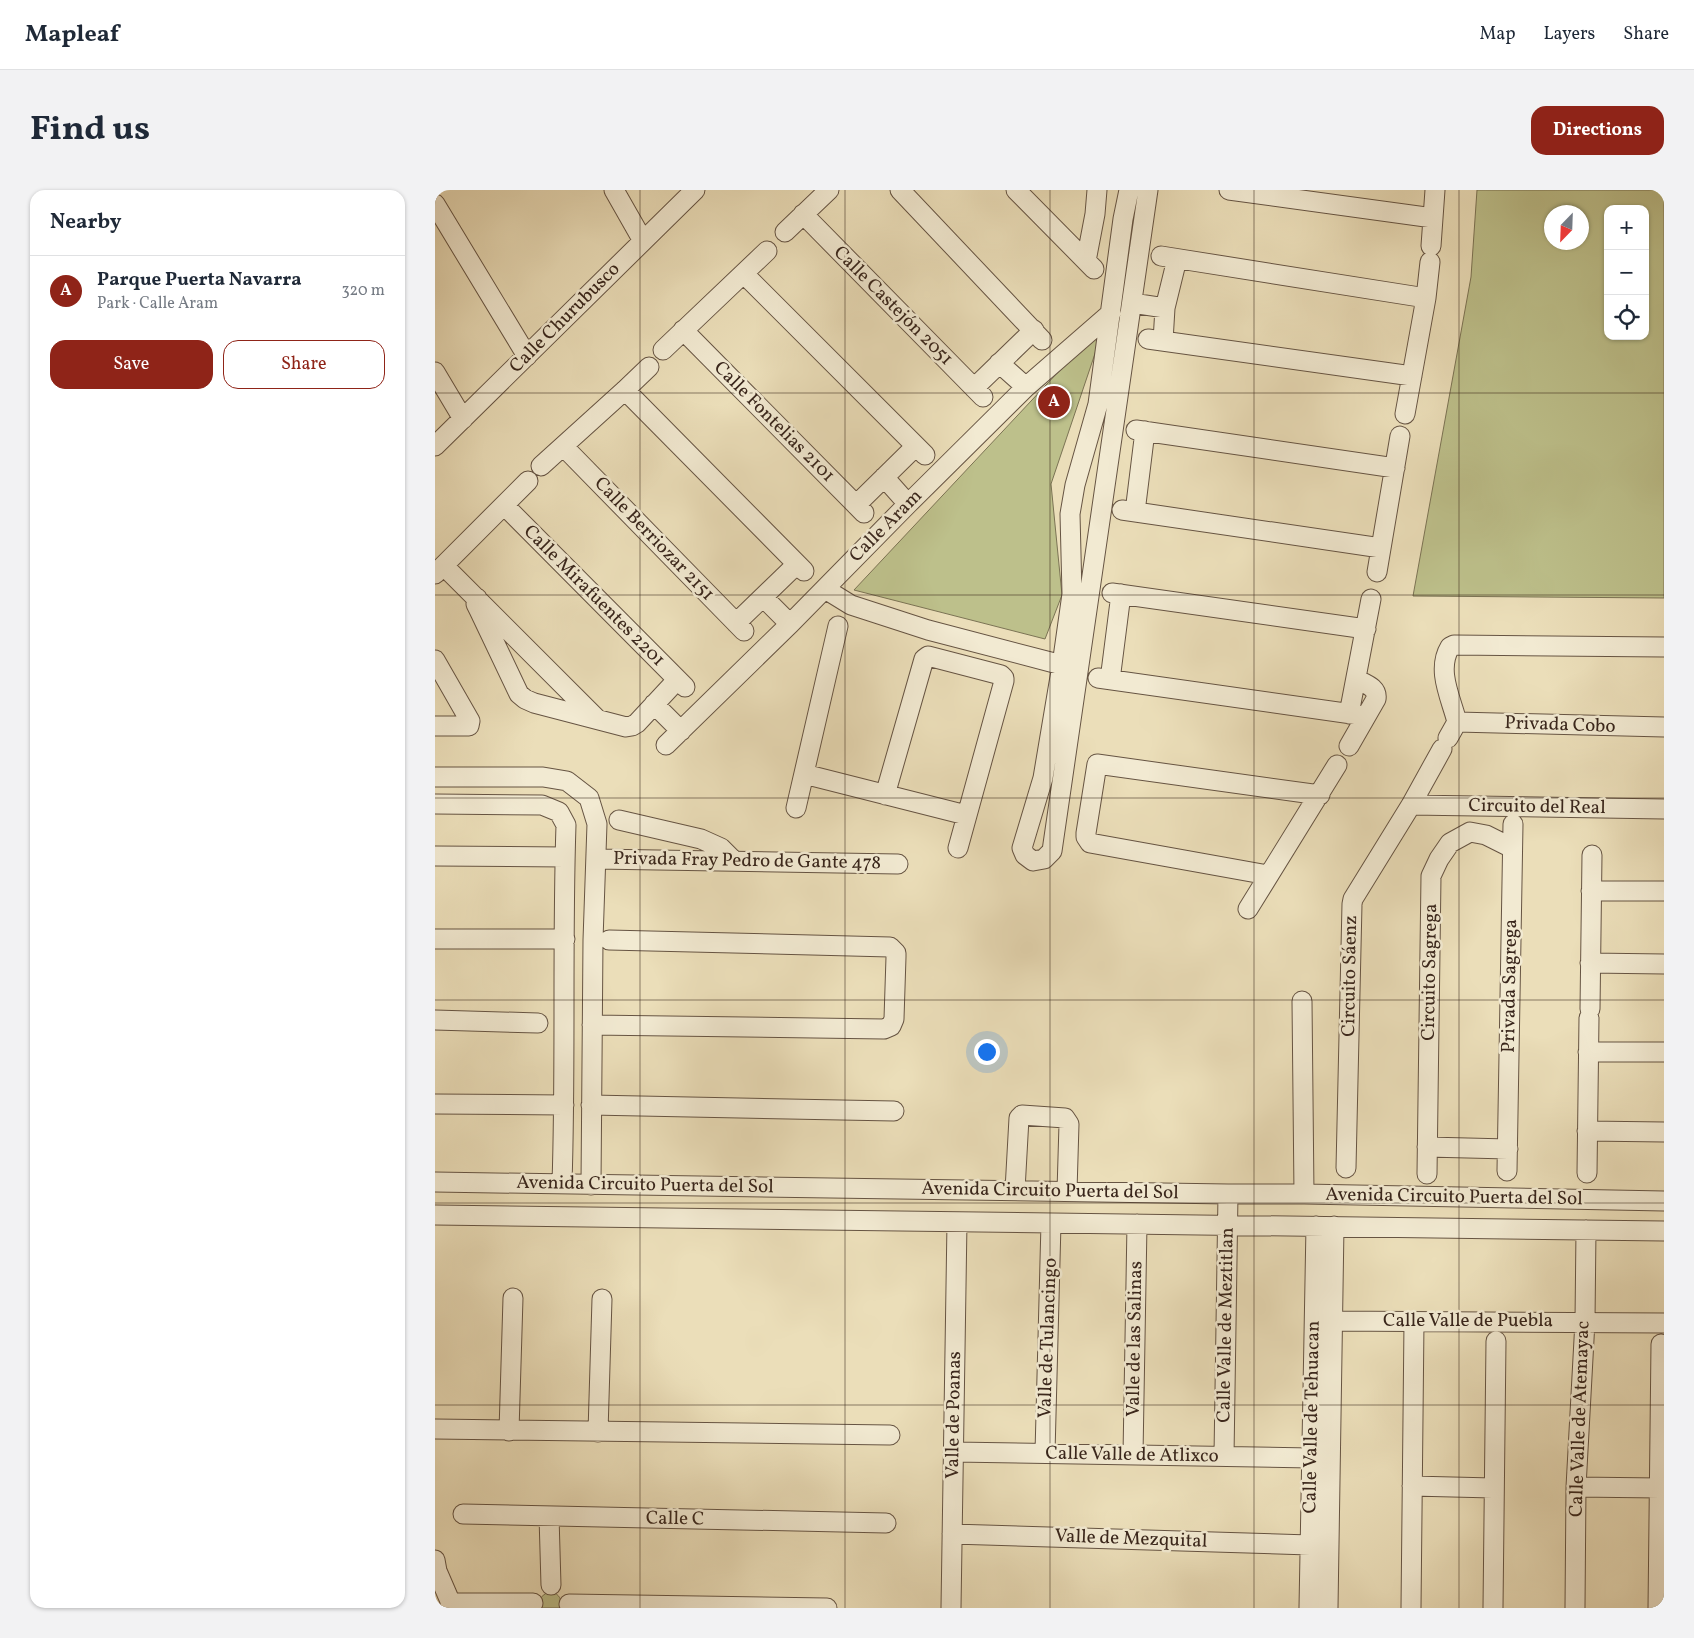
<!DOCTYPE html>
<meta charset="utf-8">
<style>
:root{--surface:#fff;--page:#f2f2f3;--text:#1f2937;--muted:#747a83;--line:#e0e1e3;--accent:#8f2418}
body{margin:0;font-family:Vollkorn,serif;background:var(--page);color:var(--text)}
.controls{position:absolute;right:15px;top:15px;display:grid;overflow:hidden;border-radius:10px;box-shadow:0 1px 4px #0004}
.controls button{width:45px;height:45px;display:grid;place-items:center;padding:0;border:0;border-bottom:1px solid var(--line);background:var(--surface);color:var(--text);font:25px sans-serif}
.compass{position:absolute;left:1109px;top:15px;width:45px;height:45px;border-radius:50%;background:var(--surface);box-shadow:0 1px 4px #0004;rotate:203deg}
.you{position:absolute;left:551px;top:861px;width:18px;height:18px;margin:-12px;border:4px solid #fff;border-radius:50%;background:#1a73e8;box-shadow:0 0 0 8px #1a73e833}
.badge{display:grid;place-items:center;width:32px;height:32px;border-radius:50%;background:var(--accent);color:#fff;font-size:16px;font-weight:700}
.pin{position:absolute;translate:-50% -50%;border:2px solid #fff;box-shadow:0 1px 5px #0006}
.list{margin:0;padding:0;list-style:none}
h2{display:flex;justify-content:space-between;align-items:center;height:65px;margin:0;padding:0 20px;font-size:21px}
h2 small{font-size:16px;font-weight:400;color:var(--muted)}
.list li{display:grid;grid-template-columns:32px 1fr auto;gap:15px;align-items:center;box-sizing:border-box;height:70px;padding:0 20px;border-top:1px solid var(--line)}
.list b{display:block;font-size:19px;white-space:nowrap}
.list p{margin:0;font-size:16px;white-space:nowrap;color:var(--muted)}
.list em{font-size:16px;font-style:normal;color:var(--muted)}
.actions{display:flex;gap:10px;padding:15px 20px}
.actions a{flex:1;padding:11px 0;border:1px solid var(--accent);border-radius:15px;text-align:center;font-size:18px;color:var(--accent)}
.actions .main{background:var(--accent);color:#fff}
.icon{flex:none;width:28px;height:28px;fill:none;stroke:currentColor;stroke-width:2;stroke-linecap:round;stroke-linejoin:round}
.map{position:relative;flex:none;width:1229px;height:1418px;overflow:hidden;border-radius:15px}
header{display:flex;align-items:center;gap:30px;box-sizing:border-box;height:70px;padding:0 25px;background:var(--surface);border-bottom:1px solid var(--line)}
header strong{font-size:24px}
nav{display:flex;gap:28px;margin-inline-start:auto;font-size:18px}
.intro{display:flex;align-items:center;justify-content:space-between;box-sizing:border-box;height:120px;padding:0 30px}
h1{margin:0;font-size:35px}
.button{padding:12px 22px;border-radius:15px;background:var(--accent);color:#fff;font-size:18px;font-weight:700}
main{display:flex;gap:30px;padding:0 30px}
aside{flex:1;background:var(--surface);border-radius:15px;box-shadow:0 1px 4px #0004}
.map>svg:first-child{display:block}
.green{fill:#bdc08b;stroke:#7b7354;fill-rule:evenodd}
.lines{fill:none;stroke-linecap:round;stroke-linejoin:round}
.minor-casing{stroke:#665443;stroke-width:21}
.minor{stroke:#f2ead2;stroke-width:19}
.grid{fill:none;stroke:#39261c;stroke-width:1;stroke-opacity:0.55}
.labels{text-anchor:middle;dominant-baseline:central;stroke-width:5;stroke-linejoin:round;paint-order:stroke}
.street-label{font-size:19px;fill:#39261c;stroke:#f2ead2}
</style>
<header>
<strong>Mapleaf</strong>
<nav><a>Map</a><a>Layers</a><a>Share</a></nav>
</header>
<div class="intro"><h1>Find us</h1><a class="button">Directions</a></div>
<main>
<aside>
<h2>Nearby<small></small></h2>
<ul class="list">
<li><span class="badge">A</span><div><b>Parque Puerta Navarra</b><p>Park · Calle Aram</p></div><em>320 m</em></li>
</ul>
<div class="actions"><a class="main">Save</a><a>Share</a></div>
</aside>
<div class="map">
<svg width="1229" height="1418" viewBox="0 0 1229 1418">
<rect width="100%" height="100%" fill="#ebdeb9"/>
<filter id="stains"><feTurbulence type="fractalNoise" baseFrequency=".004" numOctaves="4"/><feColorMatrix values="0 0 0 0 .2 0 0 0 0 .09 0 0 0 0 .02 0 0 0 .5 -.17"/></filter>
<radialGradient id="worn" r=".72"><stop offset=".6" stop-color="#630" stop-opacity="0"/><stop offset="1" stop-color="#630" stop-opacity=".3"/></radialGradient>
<!-- green -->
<path class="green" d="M1042,0H1229V408L978,406L1036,87ZM1173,19H1210V146H1173ZM1116,22H1146V52H1116Z
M671,131L616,294L627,405L610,449L419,400Z
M117,1402C124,1404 128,1410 125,1418H106C103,1409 107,1403 117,1402Z"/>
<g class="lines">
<defs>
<path id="minor" d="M179,0L208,51
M465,0L607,150
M581,0L659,79
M694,0L688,29L663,214L640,295L635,324L637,404L627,475L608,588L587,658L590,665L598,671L609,669L617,661L713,0
M794,0L998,28
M0,14L92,166
M368,24L548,207
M350,42L394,0
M996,56L1000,0
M726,66L991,108
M651,71L660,24L662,0
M309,84L490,265
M697,113L730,118
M248,140L429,323
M713,149L977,186
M728,151L730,118L742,69
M228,160L332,61
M564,173L591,197
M0,182L28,229
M539,198L599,140
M190,200L369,381
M970,224L991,108L995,72
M701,240L960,278
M0,256L260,0
M129,257L309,441
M106,276L190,200L214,177
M449,287L473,314
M69,315L250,497
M421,315L481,256
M687,320L946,358
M700,322L710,241
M9,376L162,529
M942,382L965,246
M0,384L93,291
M390,399L416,415L493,440L627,475
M677,403L931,439
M328,407L355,434
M42,408L41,414L44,420L84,504L90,509L99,513L191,537L197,536L202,533L242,490
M301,433L362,374
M0,470L35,531L34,536H0
M663,488L931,526
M675,490L686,404
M219,514L246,541
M914,524L936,409
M1022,532L1229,537
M1013,548L1022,532C1016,508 1001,480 1015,457L1019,455L1229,457
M231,555L355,434L473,314L591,197L676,123
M914,556L941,509C943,497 930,494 921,489
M369,584L531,625
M0,587H108L132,591L154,608L162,634L158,750L156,995
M450,605L489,469L493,466L566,485L569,488V491L523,658
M0,614L107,615L124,622L131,635C127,754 131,874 127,993
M976,615L1229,619
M361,618L403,436
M184,630L266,649L286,658L299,671
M0,666L130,667
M161,669L463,674
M833,685L655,653L651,647V643L662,574L885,605
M1156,701H1229
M813,719L902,575
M0,749H130
M1155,773L1229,774
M867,811L869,1004
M1155,819L1157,665
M0,830L103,833
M157,835L449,839L456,836L459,829L461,767V763L455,757L174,750
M1153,862H1229
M0,914L129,915
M156,915L459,921
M1152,941L1229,942
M992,957L1073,959
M911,978L917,714L918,709L976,615L1007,559
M1072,981L1078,634
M1152,983L1154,828
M992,984L996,686L1004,669L1015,653L1035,642L1051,645L1077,658
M0,992L793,1004H869L1229,1011
M580,1000L584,928L587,925L630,928L634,934L632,1001
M0,1025L1229,1041
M897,1131L1229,1133
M0,1239L455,1245
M74,1241L78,1108
M163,1242L167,1109
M519,1262L876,1268
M610,1263L616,1033
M698,1265L702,1034
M789,1266L793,1004
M977,1296L1058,1298
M1141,1297L1225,1298
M28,1324L451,1333
M114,1326L116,1395
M517,1344L875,1355
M0,1370L2,1381L18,1418
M15,1413H98
M134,1414L392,1418
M516,1418L522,1032
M874,1418L881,1036
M893,1418L899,1036
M976,1418L979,1132
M1058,1418L1061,1151
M1140,1418L1141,1297L1150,1131L1151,1040
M1223,1418L1226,1154"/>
</defs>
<!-- minor casing -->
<use href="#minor" class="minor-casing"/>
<!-- minor -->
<use href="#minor" class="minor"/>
</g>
<!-- grid -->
<path class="grid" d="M205,0V1418M410,0V1418M615,0V1418M819,0V1418M1024,0V1418M0,203H1229M0,405H1229M0,608H1229M0,810H1229M0,1013H1229M0,1215H1229"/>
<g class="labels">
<!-- street labels -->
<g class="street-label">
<text transform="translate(458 116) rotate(45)">Calle Castejón 2051</text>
<text transform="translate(130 128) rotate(-45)">Calle Churubusco</text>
<text transform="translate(339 232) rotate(45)">Calle Fontelias 2101</text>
<text transform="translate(451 336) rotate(-45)">Calle Aram</text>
<text transform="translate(219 349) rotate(46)">Calle Berriozar 2151</text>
<text transform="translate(159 406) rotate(45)">Calle Mirafuentes 2201</text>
<text transform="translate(1125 535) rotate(2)">Privada Cobo</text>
<text transform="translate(1102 617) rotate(1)">Circuito del Real</text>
<text transform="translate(312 671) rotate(1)">Privada Fray Pedro de Gante 478</text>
<text transform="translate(995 782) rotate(-89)">Circuito Sagrega</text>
<text transform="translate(915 786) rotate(-89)">Circuito Sáenz</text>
<text transform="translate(1075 796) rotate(-89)">Privada Sagrega</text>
<text transform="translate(210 995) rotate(1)">Avenida Circuito Puerta del Sol</text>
<text transform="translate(615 1001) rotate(1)">Avenida Circuito Puerta del Sol</text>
<text transform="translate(1019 1007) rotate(1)">Avenida Circuito Puerta del Sol</text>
<text x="1033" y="1131">Calle Valle de Puebla</text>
<text transform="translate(791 1135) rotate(-89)">Calle Valle de Meztitlan</text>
<text transform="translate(613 1148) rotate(-88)">Valle de Tulancingo</text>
<text transform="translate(700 1149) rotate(-89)">Valle de las Salinas</text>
<text transform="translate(519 1225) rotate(-89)">Valle de Poanas</text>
<text transform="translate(877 1227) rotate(-89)">Calle Valle de Tehuacan</text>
<text transform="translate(1145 1229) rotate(-88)">Calle Valle de Atemayac</text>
<text transform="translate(697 1265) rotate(1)">Calle Valle de Atlixco</text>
<text transform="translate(240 1329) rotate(1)">Calle C</text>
<text transform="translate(696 1349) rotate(2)">Valle de Mezquital</text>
</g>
</g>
<rect width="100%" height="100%" filter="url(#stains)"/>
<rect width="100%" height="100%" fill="url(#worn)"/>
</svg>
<div class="controls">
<button>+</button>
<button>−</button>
<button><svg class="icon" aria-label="locate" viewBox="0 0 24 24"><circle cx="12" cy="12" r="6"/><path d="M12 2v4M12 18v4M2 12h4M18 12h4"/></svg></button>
</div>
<svg class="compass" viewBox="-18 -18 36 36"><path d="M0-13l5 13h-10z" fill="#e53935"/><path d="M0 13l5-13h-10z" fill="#747a83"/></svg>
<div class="you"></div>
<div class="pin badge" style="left:619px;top:212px">A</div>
</div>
</main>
